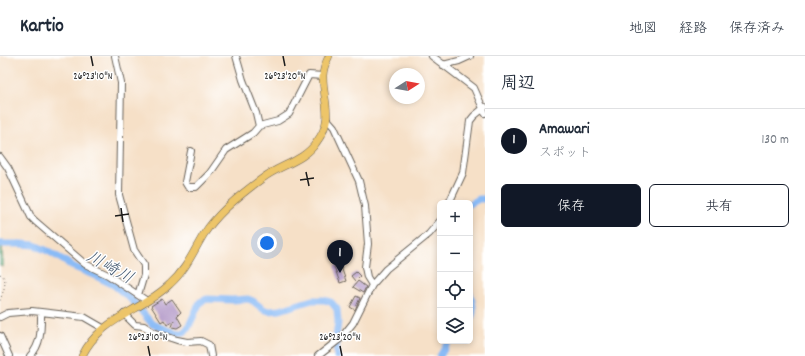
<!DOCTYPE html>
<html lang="ja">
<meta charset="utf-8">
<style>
:root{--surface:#fff;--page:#f6f6f7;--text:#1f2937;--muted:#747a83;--line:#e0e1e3;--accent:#111827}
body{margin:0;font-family:Dekko,"Klee One",sans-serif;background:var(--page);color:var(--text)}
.controls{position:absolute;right:12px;bottom:12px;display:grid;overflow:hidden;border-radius:6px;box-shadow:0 2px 6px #0003}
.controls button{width:36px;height:36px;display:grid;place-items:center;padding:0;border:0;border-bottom:1px solid var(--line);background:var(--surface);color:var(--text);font:20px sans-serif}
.compass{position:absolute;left:389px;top:12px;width:36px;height:36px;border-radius:50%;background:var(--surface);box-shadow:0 2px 6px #0003;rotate:79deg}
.you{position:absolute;left:267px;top:187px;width:14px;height:14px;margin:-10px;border:3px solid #fff;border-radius:50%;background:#1a73e8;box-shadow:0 0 0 6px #1a73e833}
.badge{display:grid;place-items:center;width:26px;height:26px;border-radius:50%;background:var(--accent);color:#fff;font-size:13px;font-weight:700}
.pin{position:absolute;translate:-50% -33px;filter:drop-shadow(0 1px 2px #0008)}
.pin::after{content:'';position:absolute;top:21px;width:14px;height:12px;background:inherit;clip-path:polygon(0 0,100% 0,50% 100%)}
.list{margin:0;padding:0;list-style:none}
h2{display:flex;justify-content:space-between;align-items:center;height:52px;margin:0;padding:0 16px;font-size:17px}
h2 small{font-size:13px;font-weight:400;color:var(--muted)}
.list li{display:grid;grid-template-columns:26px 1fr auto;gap:12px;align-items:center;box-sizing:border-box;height:64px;padding:0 16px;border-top:1px solid var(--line)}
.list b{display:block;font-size:15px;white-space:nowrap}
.list p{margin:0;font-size:13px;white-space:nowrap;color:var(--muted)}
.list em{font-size:13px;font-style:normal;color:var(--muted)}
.actions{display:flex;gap:8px;padding:12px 16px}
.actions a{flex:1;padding:9px 0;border:1px solid var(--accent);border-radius:6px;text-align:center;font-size:14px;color:var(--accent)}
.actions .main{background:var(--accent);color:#fff}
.icon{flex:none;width:22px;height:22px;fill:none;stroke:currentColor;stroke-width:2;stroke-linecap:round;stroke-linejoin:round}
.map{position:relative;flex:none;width:485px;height:300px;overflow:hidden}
header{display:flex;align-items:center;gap:24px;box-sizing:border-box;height:56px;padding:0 20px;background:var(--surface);border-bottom:1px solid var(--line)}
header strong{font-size:19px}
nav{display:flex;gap:22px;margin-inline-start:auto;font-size:14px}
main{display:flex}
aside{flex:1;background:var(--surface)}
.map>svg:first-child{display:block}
.forest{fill:#6aba85;stroke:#436b50}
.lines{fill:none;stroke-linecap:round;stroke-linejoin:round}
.river{stroke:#8abbf6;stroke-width:7}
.building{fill:#b69dca}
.minor-casing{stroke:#686158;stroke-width:8}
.major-casing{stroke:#686158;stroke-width:8}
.path{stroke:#686158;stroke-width:1;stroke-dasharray:1 3;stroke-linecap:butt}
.minor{stroke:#fff;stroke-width:6}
.major{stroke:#edc569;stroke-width:7}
.ticks{fill:none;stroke:#1c1c1c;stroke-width:1.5}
.labels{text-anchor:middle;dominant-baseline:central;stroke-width:3;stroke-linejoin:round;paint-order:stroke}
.water-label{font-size:17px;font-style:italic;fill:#485c73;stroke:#fff}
.ticks-label{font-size:10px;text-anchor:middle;fill:#1c1c1c;stroke:#fff;stroke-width:3;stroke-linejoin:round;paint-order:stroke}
</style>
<header>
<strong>Kartio</strong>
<nav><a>地図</a><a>経路</a><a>保存済み</a></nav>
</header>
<main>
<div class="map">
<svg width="485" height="300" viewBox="0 0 485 300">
<rect width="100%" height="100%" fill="#fff"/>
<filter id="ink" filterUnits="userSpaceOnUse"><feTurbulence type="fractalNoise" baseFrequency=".025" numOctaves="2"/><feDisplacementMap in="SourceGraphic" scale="8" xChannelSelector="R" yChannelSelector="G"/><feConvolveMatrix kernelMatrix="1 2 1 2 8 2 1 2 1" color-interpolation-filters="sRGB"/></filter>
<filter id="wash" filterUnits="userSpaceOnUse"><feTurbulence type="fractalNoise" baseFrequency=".012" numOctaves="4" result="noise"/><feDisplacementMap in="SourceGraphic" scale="16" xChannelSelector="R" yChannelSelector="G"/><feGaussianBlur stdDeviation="0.9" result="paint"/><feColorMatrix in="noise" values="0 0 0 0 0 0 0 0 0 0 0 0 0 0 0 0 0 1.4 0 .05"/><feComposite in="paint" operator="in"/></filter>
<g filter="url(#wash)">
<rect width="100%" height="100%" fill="#f6e0c7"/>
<!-- forest -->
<path class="forest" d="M0,185H2L3,211L0,210Z"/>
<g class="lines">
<!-- river -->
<path class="river" d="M470,148L479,143H485
M0,188H22L34,189L50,196L74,211L98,221L114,229L133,245L152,268L177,278L184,276L188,272L200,246L207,243L232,244L248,243L253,245L263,253L269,255L280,254L312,244H324L331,246L337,253L338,266L336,281L337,300
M470,237C472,246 476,256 470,263
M440,300L449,285"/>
</g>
<g id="blocks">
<!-- building -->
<path class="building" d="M340,208L346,225L340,227L334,210Z
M356,216L360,220L355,225L351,220Z
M358,225L366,231L363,237L353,231Z
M356,240L360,242L355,254L350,251Z
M162,243L165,248L172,243L181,256L177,260L182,269L177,272L172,271L174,265L167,269L164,264L161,266L151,250Z"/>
</g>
</g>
<g filter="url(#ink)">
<use href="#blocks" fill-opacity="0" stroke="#686158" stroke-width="1"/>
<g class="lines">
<defs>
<path id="minor" d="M115,0L121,27L119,139L134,194L144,209V219L138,239
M236,0L243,24L256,57L259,70
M432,0L474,32L485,57
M443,9L459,5L470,0
M327,63L334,71L359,125L365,150L368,188L365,211L367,221L372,229
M191,95L185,126L188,131H196L210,117L226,94L253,77L259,70L278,65L289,58L309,19L323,20
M0,101L8,112L31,161L35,165L85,208L108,219L147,245
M449,147L463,117L470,65L474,60L485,51
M124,258L135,269L144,270L153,276L177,284L187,286L201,285L209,289L211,300
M0,261L8,257L32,255L41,256L84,261L103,272
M0,280L9,300
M30,300C42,288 41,271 41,256
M318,300L341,282L353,267L372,229L386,213L429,178L440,165"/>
<path id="major" d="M82,300C101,261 141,256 170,228C186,214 193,196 204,178C218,156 242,137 263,122C280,109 304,105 316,87C335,62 323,47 323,20C323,13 326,6 329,0"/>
</defs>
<!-- minor casing -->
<use href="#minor" class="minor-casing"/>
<!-- major casing -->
<use href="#major" class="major-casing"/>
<!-- path -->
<path class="path" d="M0,218C10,223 2,237 0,245"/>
<!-- minor -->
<use href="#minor" class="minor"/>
<!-- major -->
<use href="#major" class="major"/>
</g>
</g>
<!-- ticks -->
<path class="ticks" d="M91,0L93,10M283,0L285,10M306,116L309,130M300,124L314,122M121,152L123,166M115,160L129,158M148,290L150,300M340,290L342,300"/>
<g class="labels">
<!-- water labels -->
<g class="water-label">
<text transform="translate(109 213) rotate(29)">川崎川</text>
</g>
</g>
<g class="ticks-label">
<text x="93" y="23">26°23'10"N</text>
<text x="285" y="23">26°23'20"N</text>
<text x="148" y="284">26°23'10"N</text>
<text x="340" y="284">26°23'20"N</text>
</g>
</svg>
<div class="controls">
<button>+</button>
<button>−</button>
<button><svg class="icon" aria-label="locate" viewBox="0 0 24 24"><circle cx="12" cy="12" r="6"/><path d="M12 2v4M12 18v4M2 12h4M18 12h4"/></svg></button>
<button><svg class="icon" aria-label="layers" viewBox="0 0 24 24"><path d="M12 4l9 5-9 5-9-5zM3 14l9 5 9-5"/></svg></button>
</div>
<svg class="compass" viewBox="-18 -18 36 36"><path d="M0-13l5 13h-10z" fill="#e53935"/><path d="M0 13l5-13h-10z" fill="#747a83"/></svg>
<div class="you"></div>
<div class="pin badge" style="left:340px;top:217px">1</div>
</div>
<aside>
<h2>周辺<small></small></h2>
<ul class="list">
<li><span class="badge">1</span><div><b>Amawari</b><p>スポット</p></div><em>130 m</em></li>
</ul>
<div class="actions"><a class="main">保存</a><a>共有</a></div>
</aside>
</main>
